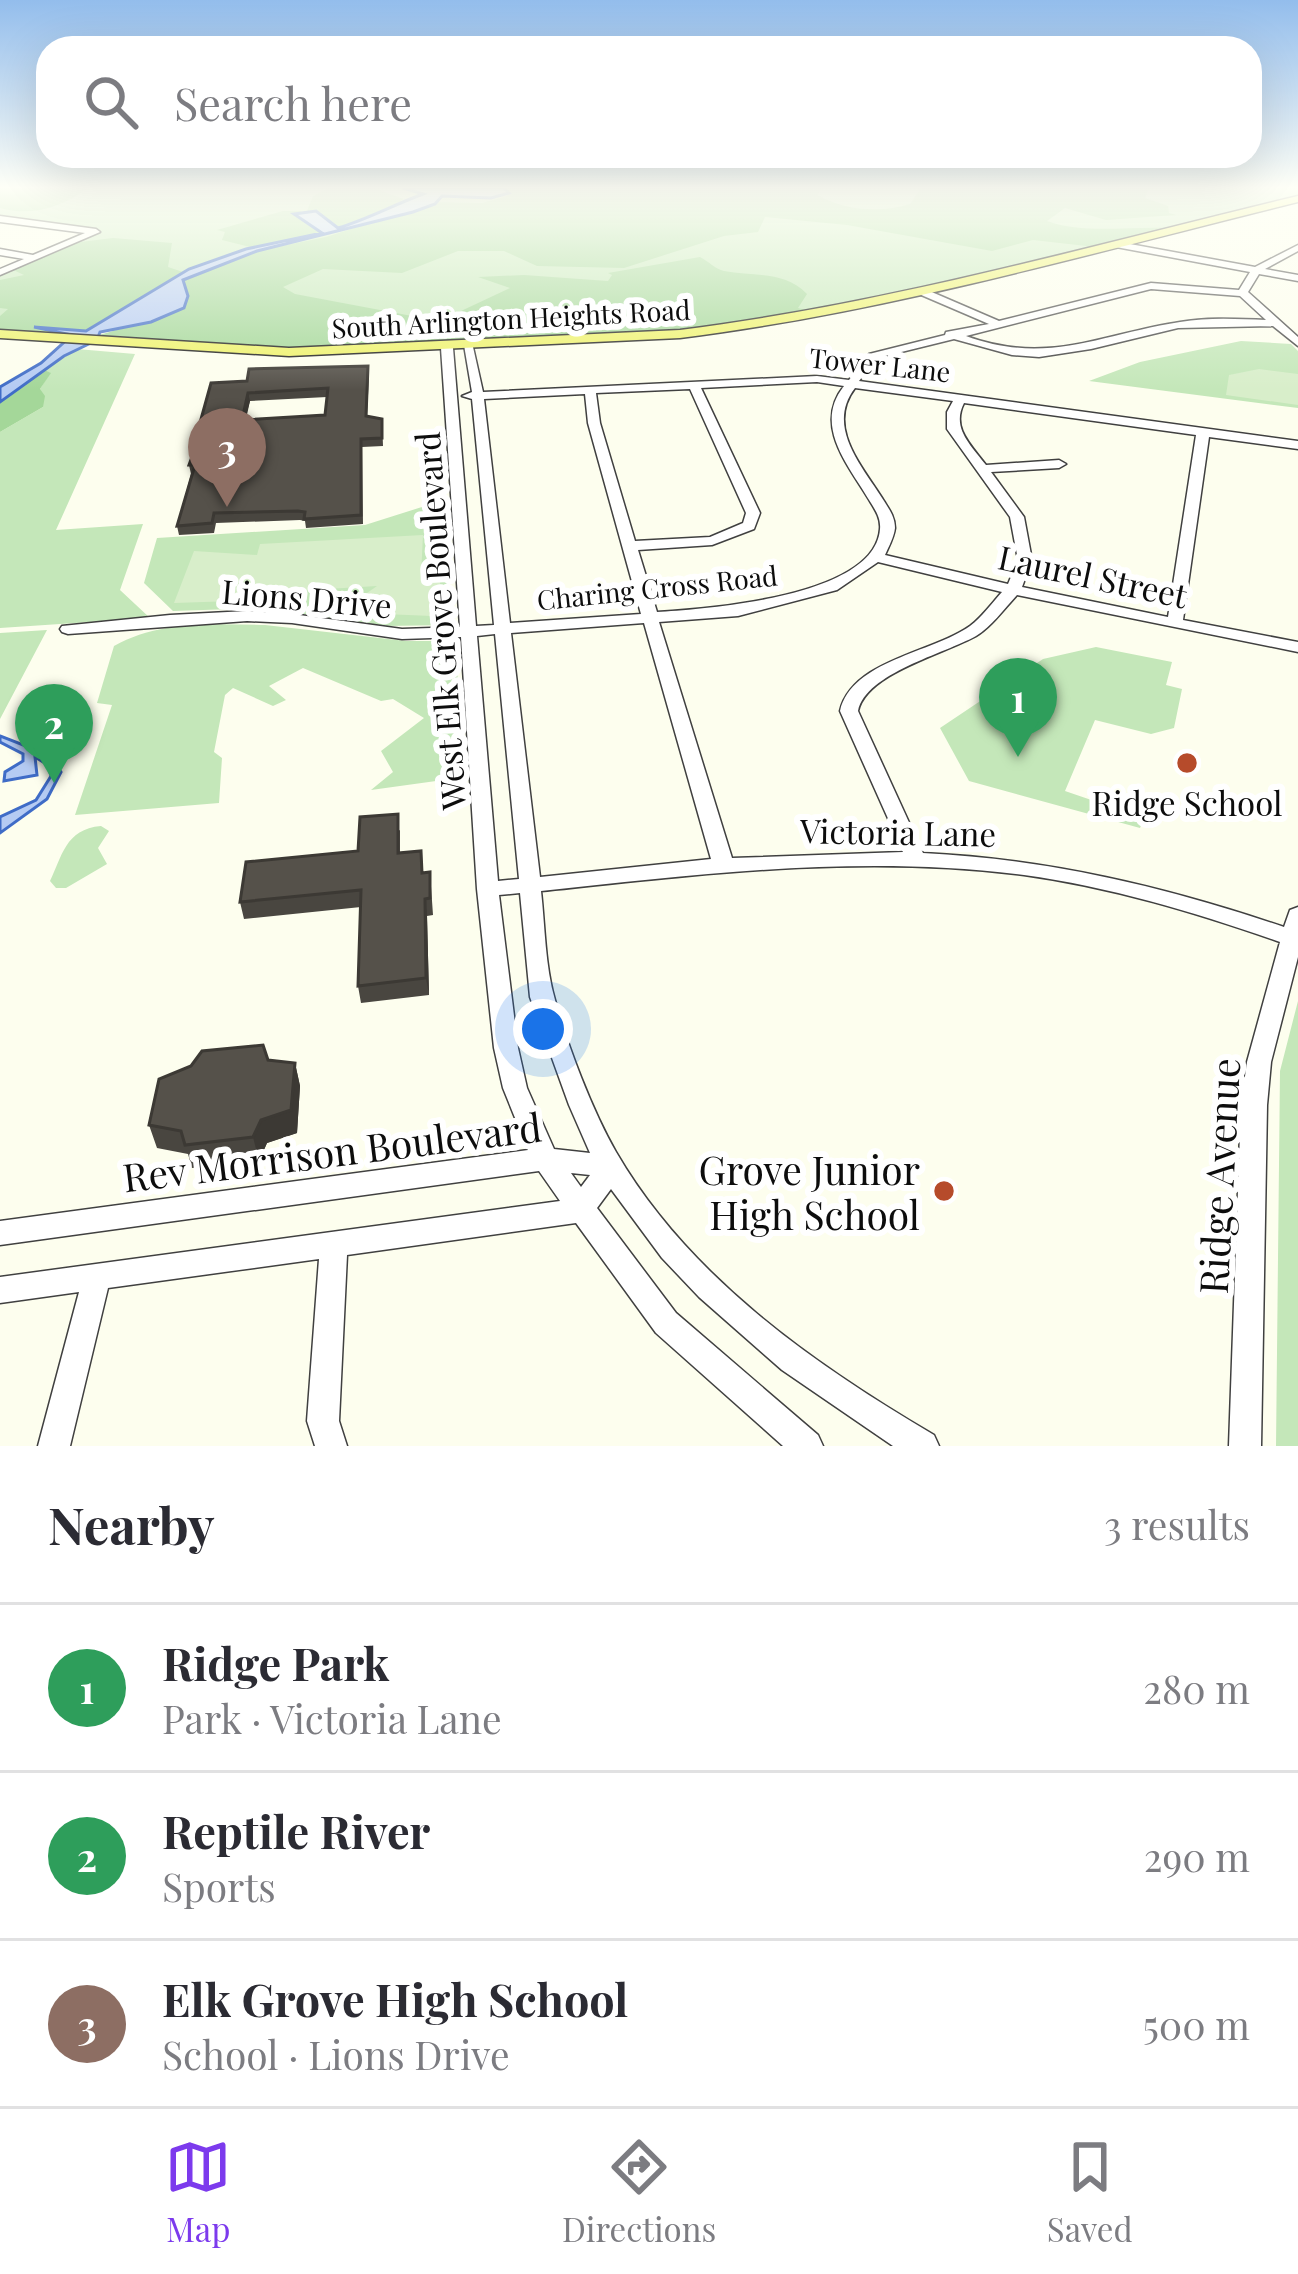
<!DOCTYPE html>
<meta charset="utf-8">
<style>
:root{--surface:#fff;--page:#f2f2f3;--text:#2b2b33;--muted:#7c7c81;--line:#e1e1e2;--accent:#7c3aed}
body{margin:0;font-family:"Playfair Display",serif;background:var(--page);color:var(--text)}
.you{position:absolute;left:543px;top:1029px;width:42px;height:42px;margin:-30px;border:9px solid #fff;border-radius:50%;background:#1a73e8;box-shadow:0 0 0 18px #1a73e833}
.badge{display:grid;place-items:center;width:78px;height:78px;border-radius:50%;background:var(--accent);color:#fff;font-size:39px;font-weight:700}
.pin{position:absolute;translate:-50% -99px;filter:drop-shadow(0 3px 6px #0008)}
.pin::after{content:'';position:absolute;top:63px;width:42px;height:36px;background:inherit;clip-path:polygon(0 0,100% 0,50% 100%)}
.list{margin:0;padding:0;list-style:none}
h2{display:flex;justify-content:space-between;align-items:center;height:156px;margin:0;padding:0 48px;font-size:51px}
h2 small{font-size:39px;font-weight:400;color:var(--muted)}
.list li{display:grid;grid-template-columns:78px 1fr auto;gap:36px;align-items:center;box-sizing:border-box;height:168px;padding:0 48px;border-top:3px solid var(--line)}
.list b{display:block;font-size:45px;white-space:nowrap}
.list p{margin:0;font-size:39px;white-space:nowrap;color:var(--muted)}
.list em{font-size:39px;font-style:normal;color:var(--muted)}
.icon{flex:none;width:66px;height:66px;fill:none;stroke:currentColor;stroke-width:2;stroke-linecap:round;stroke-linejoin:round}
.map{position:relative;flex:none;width:1298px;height:1446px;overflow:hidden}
.search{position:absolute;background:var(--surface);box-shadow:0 12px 48px #0002;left:36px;right:36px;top:36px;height:132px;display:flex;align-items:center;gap:30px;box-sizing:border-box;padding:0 42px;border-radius:36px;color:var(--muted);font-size:45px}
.sheet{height:660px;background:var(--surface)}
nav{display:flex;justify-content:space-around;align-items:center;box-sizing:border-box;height:168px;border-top:3px solid var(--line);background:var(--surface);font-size:33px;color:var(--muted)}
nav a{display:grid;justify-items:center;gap:6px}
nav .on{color:var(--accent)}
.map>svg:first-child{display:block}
.green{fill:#c4e7b9}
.forest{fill:#a4d799}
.pitch{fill:#d8eeca}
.water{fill:#b5cbf3;stroke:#3f6cc7;stroke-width:3}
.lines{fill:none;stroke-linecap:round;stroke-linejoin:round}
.minor-casing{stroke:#404040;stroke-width:3}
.major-casing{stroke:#1e1e1e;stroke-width:3}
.minor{fill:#fff;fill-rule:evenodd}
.major{fill:#eef26a;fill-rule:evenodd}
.wall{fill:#494640;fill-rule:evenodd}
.shaded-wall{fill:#3c3934}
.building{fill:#55514a;stroke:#3c3934;stroke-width:3;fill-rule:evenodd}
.poi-dot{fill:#b64b2b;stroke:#fff;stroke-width:4.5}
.labels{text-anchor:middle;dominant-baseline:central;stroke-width:12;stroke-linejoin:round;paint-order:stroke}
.far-street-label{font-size:27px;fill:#0d0d0d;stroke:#fff}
.street-label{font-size:33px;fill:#0d0d0d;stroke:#fff}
.poi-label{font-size:33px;fill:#0d0d0d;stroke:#fff}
.near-street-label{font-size:39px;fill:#0d0d0d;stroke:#fff}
.near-poi-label{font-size:39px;fill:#0d0d0d;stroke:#fff;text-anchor:end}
</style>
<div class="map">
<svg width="1298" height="1446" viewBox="0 0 1298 1446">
<rect width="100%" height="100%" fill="#fdfeee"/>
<!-- green -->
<path class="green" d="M0,188H1298V199L813,312L728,326L0,332V272L99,232L0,217Z
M1241,341L1291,344L1298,351V408L1089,381L1140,362Z
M77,349L135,354L56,530L143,524L120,590L150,618L0,628V432L43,407L40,389L50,373L45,370Z
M444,500L451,625L387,626L262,608L173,611L144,583L157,538L365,525Z
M265,625L406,641H455L465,777L371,790L393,772L381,751L424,718L393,699L381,701L303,668L269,686L286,700L273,706L233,688L225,695L214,752L222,758L219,803L75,815L112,705L97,703L114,646C160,620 214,624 265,625Z
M47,630L0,719V633Z
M1096,647L1172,662L1166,685L1182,689L1174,728L1151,734L1095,720L1065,791L1144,818L1140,828L969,781L940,728L1043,659Z
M101,826L109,831L98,848L107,864L66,888H56L50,881C62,857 65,829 101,826Z
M1298,1001V1446H1276L1280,1071Z"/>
<!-- forest -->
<path class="forest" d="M0,188H88C62,207 32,217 0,208Z
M329,188H373L404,199L364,222L338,228L319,213L307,211L313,196Z
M504,188H821L818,195C843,211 883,213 910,204L921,188H1149L1145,198L1168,206L1169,213L1176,215L1106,220L1065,208L1047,221C1089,236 1137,224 1182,229L1104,248L1033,240L992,251L847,225L765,217L758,232L724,236L624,268L537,266L504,251H458L402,273L323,269L283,287L295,294L449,323L461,311L510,288L478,277L524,275L608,281L612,275L608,273L700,257C710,262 713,268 724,271C753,277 784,270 807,294L798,308L813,312L720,330L327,352L96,336L174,313L188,296L183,280L257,251L326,237L436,202L482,203L507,196Z
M283,211H302L295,215L324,233L254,248L222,240L225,232L217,230Z
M113,238L172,243L168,267L183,272L85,331L33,328L77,335L0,334V316L8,309L0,308V280L24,275L9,268L72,243Z
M45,370L51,373L40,389L45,396L43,407L0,432V402Z"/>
<!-- pitch -->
<path class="pitch" d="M1259,369L1298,374V405L1226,395L1229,375Z
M423,535L421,575L440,577V611L432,616L360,613L367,593L377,586L293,591L290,599L174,603L194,551L257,555L260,544Z"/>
<!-- water -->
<path class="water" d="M403,188H504L509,193L491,198L442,196L435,204L413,212L257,251L183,280L188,296L184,308L151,322L100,332L97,340L64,356L0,402V387L41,363L72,335L34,327L86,331L189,269L246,249L322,233L294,214L316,211L338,228C368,219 393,205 423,194Z
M0,736L49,755L61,772L47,799L0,833V817L36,800L51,776L48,765L35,757L37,775L4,781L5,772L23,761V754L0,742Z"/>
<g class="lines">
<defs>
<path id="minor" d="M0,216L96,229L100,232L0,275V269L24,259L0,255V249L33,255L85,233L0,222Z
M1119,242L1255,267L1298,245V251L1265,269L1298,275V281L1259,274L1248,292L1298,337V346L1273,326L1178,328L1091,349L1039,357L1012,355L954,339L877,358L859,381L1298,441V449L1209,437L1183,620L1298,642V652L1017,595C1004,609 991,627 976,636C944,654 866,673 858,711L923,853C1048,859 1166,887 1284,927L1290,910L1298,907V957L1271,1062L1267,1105L1261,1446H1229L1241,1105L1247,1062L1280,942C1197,913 1111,887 1024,875C862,854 702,874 541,891C545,926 545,966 555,1000C568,1047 592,1110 616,1152C688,1276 813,1364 934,1435L939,1446H893L782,1370L699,1297L662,1258L611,1189L597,1208L676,1313L818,1435L823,1446H783L656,1333L576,1223L347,1255L339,1421L347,1446H315L307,1421L319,1259L108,1288L70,1446H38L79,1292L0,1303V1277L560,1201L539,1171L0,1245V1221L528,1150L503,1088L494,1048L477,889L461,637L402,639L292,623L247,621L68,634L62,632L60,629L62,626L170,615L247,611L292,614L402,629L460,627L441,348L447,345L453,348L476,626L494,625L472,399L462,396L472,392L464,345L473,347L483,392L817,376L849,380L869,354L945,335L946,332L989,324L919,294V290H927L999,321L1151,283L1239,290L1250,272L1116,247ZM1151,289L1240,296L1266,320C1238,319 1209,317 1180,322C1101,334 1048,366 966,336ZM817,382L844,386C812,426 850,467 871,503C876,511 881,519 880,529C875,597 707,609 657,612L638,550L712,545L754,529L760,513L701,388ZM855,388L953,401L947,412V429L1010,517L1018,560L1008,584L885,555C889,546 894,537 895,528C895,517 889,509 884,501C863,467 825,427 855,388ZM690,389L746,513L743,523L710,537L635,541L600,423L596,393ZM585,394L588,423L641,614L510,623L484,399ZM964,403L1196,435L1168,617L1022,587L1032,560L1024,517L991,472L1059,468L1066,464L1059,460L986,465C971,445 951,428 964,403ZM878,562L1002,592C992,603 982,617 970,626C932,653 852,660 840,711L903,852L732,858L659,622L738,616L837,590ZM644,623L711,859L540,877L511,633ZM495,634L519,879L498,881L477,636ZM520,893L530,997L569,1105L590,1153L554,1149L527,1088L518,1048L499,895ZM571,1173L590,1175L581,1187Z"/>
<path id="major" d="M1298,196V202C1094,252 889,312 680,338L289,356L0,338V330L289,348L680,330C888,304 1094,245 1298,196Z"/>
</defs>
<!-- minor casing -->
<use href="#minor" class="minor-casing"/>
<!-- major casing -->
<use href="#major" class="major-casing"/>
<!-- minor -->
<use href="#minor" class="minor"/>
<!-- major -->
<use href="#major" class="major"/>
</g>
<!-- wall -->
<path class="wall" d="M369,374L367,417L382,419L383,446L362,447L363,524L306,528L305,521L300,520L216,523L214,533L179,535L177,526L191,474L189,465L207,444L212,427H203L201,419L211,383ZM327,397L325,415L245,419L250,401Z
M400,830V853L424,873L430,872L433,915L427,916L429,995L361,1003L358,986L361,907L244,919L240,902L358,851Z
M268,1060L295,1063L300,1086L297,1133L267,1143L259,1161L192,1168L188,1154L157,1148L149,1125Z"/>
<!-- shaded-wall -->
<path class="shaded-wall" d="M248,393L250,401L244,428L242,420Z
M425,899L427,916L429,995L426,978Z
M295,1063L300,1086L297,1133L267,1143L259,1161L253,1137L261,1120Z"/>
<!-- building -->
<path class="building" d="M368,366L366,416L382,419V438L361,439V515L304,519L305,512L298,511L214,513L212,523L177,526L195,465H189L193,454L198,445L207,444L214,418L201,419L211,383L247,381L249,369ZM328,388L325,415L242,420L248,393Z
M398,814V853L421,851L422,873L430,872V898L425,899L426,978L358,986L361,890L240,902L246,862L358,851L360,817Z
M263,1045L268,1060L295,1063L291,1110L261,1120L253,1137L185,1145L181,1131L149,1125L159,1079L191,1066L202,1051Z"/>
<!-- sky -->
<linearGradient id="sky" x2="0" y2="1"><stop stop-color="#93bdec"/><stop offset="0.48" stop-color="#fefff7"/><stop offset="1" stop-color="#fefff7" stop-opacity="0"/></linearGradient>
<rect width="1298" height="390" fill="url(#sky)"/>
<!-- markers -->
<g class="poi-dot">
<circle cx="1187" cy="763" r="12"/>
<circle cx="944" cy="1191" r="12"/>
</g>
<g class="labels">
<!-- far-street labels -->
<g class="far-street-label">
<text transform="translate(511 318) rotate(-3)">South Arlington Heights Road</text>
<text transform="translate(880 364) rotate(6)">Tower Lane</text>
<text transform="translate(657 587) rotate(-6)">Charing Cross Road</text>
</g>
<!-- street labels -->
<g class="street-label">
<text transform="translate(1093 575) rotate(12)">Laurel Street</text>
<text transform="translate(307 597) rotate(5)">Lions Drive</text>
<text transform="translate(439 621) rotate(-94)">West Elk Grove Boulevard</text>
<text transform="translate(898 831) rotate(1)">Victoria Lane</text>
</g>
<!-- poi labels -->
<g class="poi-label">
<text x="1187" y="802">Ridge School</text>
</g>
<!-- near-street labels -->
<g class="near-street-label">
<text transform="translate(332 1151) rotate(-7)">Rev Morrison Boulevard</text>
<text transform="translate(1218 1176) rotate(-87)">Ridge Avenue</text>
</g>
<!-- near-poi labels -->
<g class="near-poi-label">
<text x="920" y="1169">Grove Junior<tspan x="920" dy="45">High School</tspan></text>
</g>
</g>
</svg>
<div class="you"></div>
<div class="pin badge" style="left:1018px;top:757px;background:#2e9e5b">1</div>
<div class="pin badge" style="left:54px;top:783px;background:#2e9e5b">2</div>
<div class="pin badge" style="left:227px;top:507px;background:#8d6e63">3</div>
<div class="search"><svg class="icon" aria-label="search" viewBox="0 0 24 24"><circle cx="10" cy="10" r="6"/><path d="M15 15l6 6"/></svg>Search here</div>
</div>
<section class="sheet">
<h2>Nearby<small>3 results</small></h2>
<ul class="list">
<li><span class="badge" style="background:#2e9e5b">1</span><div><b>Ridge Park</b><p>Park · Victoria Lane</p></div><em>280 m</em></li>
<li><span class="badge" style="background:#2e9e5b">2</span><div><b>Reptile River</b><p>Sports</p></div><em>290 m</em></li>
<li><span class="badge" style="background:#8d6e63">3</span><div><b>Elk Grove High School</b><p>School · Lions Drive</p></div><em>500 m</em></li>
</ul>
</section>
<nav>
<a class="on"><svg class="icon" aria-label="map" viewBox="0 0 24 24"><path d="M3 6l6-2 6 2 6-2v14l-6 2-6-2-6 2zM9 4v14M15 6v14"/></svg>Map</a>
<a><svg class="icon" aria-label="directions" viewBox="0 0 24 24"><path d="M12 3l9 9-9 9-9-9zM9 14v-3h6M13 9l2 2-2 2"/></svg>Directions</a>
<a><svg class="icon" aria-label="saved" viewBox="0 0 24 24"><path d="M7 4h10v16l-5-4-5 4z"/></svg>Saved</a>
</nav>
